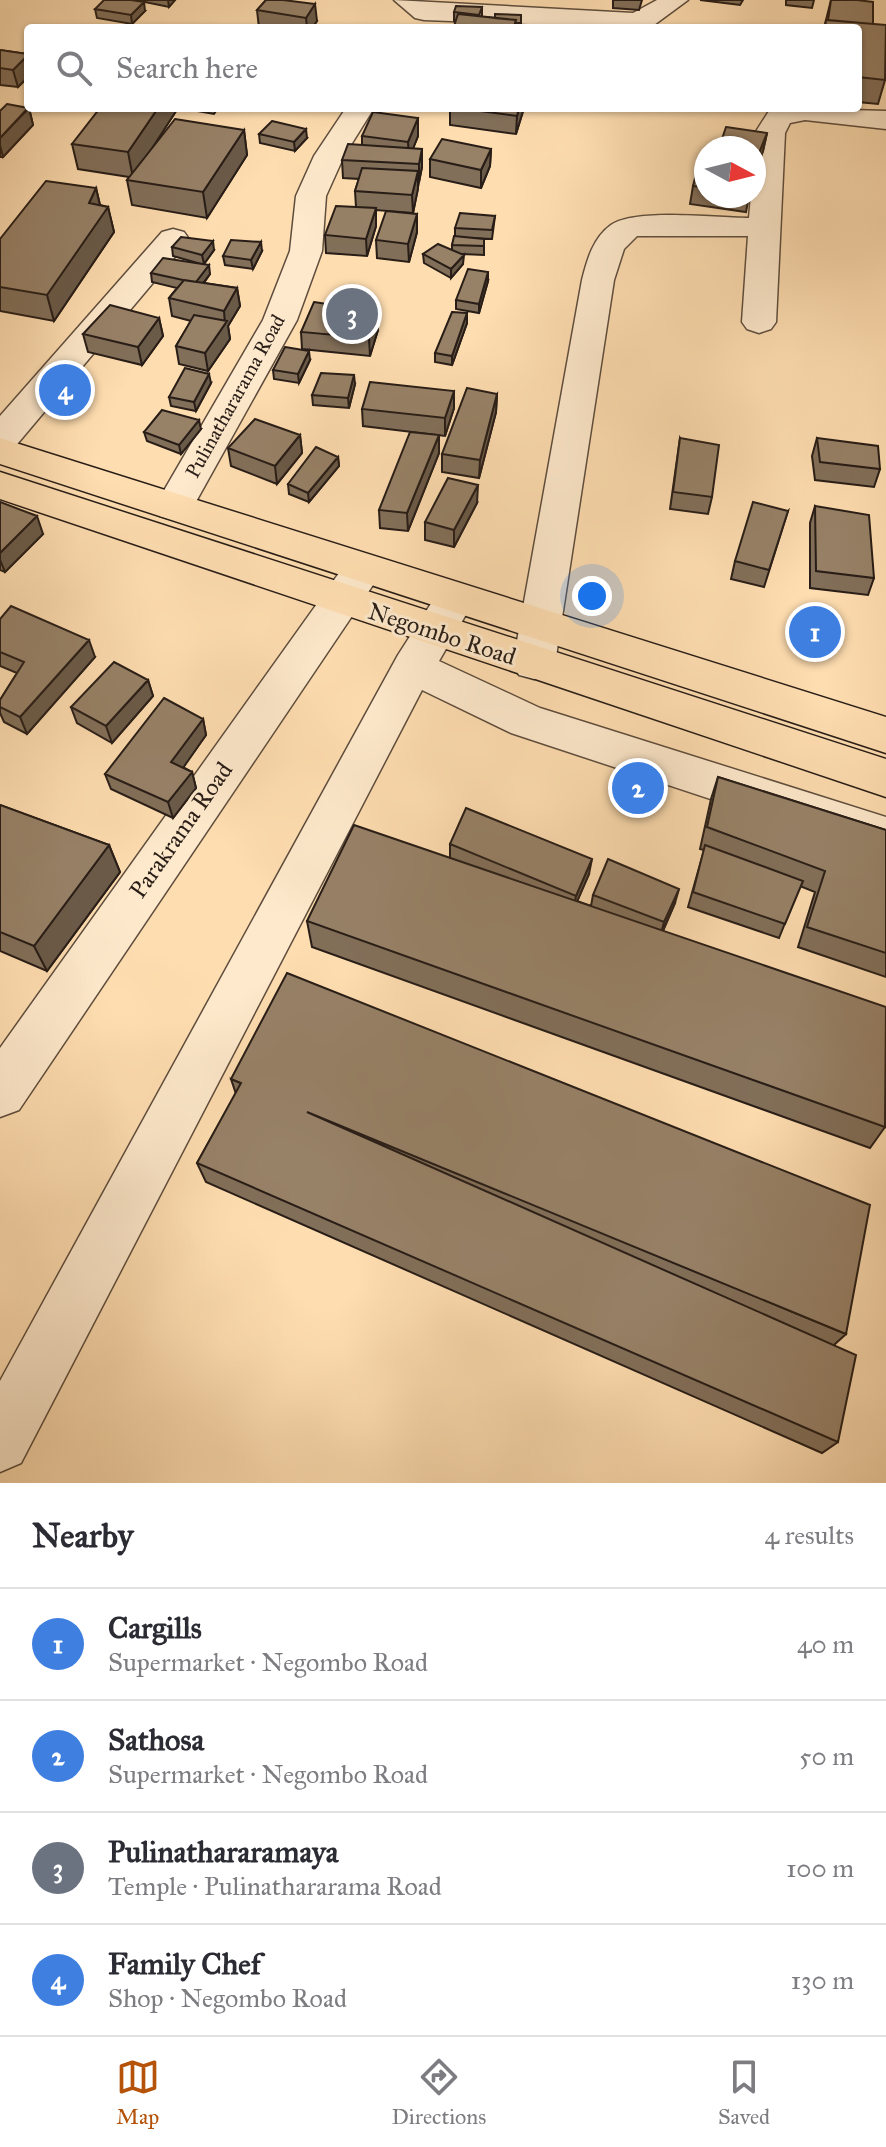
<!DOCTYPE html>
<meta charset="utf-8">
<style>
:root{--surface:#fff;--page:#f2f2f3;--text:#2b2b33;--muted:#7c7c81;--line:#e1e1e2;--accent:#b45309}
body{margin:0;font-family:"IM FELL Great Primer",serif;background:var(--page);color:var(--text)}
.compass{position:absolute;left:694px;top:136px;width:72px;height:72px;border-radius:50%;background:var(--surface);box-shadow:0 2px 6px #0004;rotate:97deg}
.you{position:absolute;left:592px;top:596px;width:28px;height:28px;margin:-20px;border:6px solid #fff;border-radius:50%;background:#1a73e8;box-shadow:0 0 0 12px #1a73e833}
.badge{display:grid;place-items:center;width:52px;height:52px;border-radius:50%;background:var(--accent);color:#fff;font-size:26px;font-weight:700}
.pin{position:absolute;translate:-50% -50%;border:4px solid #fff;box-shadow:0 2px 8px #0006}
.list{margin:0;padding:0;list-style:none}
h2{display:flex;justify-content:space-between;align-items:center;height:104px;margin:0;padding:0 32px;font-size:34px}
h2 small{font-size:26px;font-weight:400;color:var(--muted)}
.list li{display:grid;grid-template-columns:52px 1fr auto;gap:24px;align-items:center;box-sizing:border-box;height:112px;padding:0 32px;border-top:2px solid var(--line)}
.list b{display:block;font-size:30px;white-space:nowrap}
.list p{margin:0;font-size:26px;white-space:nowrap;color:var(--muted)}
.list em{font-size:26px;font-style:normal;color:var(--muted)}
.icon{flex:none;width:44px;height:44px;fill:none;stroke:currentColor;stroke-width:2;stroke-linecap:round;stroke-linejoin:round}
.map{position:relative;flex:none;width:886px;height:1483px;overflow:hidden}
.search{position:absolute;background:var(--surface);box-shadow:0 2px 6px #0004;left:24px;right:24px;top:24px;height:88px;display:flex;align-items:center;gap:20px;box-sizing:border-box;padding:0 28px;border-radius:8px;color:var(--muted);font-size:30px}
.sheet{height:552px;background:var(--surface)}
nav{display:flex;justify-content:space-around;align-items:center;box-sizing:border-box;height:112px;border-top:2px solid var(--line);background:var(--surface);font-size:22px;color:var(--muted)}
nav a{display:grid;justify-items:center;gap:4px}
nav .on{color:var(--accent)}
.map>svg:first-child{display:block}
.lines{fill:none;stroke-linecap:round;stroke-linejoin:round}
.minor-casing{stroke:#5e4d3d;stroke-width:3}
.highway-casing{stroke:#281d17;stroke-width:3}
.minor{fill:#fee9cc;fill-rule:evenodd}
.highway{fill:#feddb0;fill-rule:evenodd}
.wall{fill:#826f59;stroke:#281d17;stroke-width:2}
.shaded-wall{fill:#6a5a48;stroke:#281d17;stroke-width:2}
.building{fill:#978167;stroke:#281d17;stroke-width:2}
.labels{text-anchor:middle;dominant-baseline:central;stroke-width:6;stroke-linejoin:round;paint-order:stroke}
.far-street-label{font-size:20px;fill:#281d17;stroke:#fee9cc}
.street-label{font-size:24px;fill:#281d17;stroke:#fee9cc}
</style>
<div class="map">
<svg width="886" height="1483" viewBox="0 0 886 1483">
<rect width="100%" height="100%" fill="#feddb0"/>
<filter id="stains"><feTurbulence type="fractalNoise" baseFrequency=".0025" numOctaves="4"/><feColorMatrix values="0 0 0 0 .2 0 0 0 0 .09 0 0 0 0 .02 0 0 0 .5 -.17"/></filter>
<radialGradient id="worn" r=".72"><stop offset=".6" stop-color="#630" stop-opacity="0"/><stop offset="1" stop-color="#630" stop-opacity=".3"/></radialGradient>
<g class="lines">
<defs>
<path id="minor" d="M394,0L633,13L657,0H688L654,25L639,28L424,20L415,18Z
M346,108H374L344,156L326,196L322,251L297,320L188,516L174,520L160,516L155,506L263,320L290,251L296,196L314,156Z
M780,108L886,111V129L805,120L790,123L785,133L776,322L771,329L759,333L747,329L742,322L748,236H637L624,249L614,280L555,663L549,675L534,679L519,675L513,663L582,280C587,260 593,238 611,225C636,208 717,218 749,218L751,196H754L755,133L769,111Z
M173,229L184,232L189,239L184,246L13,449L0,452V416L162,232Z
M363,554L377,559L383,569L377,579L19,1110L0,1117V1048L349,559Z
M455,584L469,588L475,599L439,661L540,708L886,817V857L511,733L422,690L21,1463L0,1472V1381L398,655L441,588Z"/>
<path id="highway" d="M0,438L886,717V753L0,464Z
M0,472L886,759V797L0,499Z"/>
</defs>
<!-- minor casing -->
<use href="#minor" class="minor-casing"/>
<!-- highway casing -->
<use href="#highway" class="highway-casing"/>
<!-- minor -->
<use href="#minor" class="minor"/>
<!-- highway -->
<use href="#highway" class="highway"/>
</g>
<!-- wall -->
<path class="wall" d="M135,0H175L169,7Z
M266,0L317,21L312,28H259L257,10Z
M613,0H642L639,10L613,8Z
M700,0H743L740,5Z
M786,0H814L812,8L786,5Z
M831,0L873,24L885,80L878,104L858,102V28H824Z
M482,7V17L495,18L521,15V28H454L456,21H454V12Z
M95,9L145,11L132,24L97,18Z
M0,50L28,54V77L18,87L0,85Z
M29,108L33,125L3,157H0V111Z
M178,108L152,148L244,130L247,155L207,218L132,205L127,180L129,177L78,169L72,144Z
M191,108H218L214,114L191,110Z
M450,108H524L516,134L450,125Z
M418,118V136L413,148L422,167L413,213L376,210V226L367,256L326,253L325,235L356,207L355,191L359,179L343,178L342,160L362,145V136Z
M767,133L763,151L754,175V148Z
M259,134L307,138L295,151L260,143Z
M491,149L490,166L481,188L430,177V159Z
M706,160V196H749L746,212L690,204L693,186Z
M96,188L100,205L108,207L114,232L54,321L0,311V239Z
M417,214V232L409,262L377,258L376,240Z
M495,216L492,239L471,238L484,239V255L462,254L463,264L451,278L424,263L423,254L452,250V245L455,236V228Z
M172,247L214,250L204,264L210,274L204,283L237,288L240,306L228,326L230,339L208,371L179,364L176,346L191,321L172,316L169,298L177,288L152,282L151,273L201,264L173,256Z
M262,251L253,269L225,265L223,256Z
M488,281L479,313L456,309V300Z
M377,312L378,330L370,356L302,349L301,332Z
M467,313V323L452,365L435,362V353Z
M159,318L163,336L142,365L88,352L83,334Z
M310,360L299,383L274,379L273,370Z
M211,383L196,411L171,406L169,397Z
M355,384L349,408L313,405L312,395Z
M454,391V408L445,436L363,426L362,409Z
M497,394L496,412L479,478L442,472V454Z
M201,429L181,454L147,441L144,432Z
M300,435L302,453L277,484L231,466L228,448Z
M680,438L712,497L708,514L670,509Z
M817,438L880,469L874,487L815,480L812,456Z
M439,453L408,531L380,528L379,510Z
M338,457L339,466L309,502L289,494L288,484Z
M0,502L43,534L5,572L0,570Z
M477,503L454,547L425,540V522Z
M815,506L874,578L868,595L810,588V523Z
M788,511L764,587L731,579L735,561Z
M0,619L95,657L27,734L4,722L0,713V700L17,673L0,666Z
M148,680L153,696L112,743L77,723L71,707Z
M203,719L206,735L183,767L192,772L196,788L173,818L111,789L105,774Z
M718,777L886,830V977L798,947L815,892L800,886L779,938L688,907L704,850L700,849L711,799Z
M0,805L109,845L120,872L47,971L0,951Z
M450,844L589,874L577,901L591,906L593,895L675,903L663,931L885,1127L870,1148L312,947L307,921L450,858Z
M231,1079L846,1334L834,1345L838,1442L822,1453L206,1182L197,1163L236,1094Z"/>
<!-- shaded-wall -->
<path class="shaded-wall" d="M168,0H175L169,7Z
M144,2L145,11L132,24L131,15Z
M315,4L317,21L312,28H307L306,18Z
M28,55V77L18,87L13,70Z
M29,108L33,125L3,157L0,145V138Z
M158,108H178L133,178L128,152Z
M519,108H524L516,134L517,116Z
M418,118V136L409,159L408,142Z
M306,129L307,138L295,151L294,142Z
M244,130L247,155L207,218L203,192Z
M767,133L763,151L754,175L757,158Z
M422,149V167L419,182V164Z
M491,149L490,166L481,188V170Z
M418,171V189L413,213L412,195Z
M96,188L102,214L108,207L114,232L54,321L47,295Z
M376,208V226L367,256L366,239Z
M417,214V232L409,262L408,244Z
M213,241L214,250L204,264L202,255Z
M261,242L262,251L253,269L251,260Z
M464,255L463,264L451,278V269Z
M209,265L210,274L196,292L195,283Z
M488,272V281L479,313V304Z
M237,288L240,306L228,326L230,339L208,371L205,353L225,324L224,311Z
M377,312L378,330L370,356L369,338Z
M467,313V323L452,365V356Z
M159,318L163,336L142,365L138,347Z
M309,351L310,360L299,383L298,374Z
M209,374L211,383L196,411L194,402Z
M354,375L355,384L349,408L348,398Z
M454,391V408L445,436V418Z
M497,394L496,412L479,478L480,460Z
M199,420L201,429L181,454L179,445Z
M300,435L302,453L277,484L275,466Z
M439,435V453L408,531L407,513Z
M338,457L339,466L309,502L308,493Z
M478,485L477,503L454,547V530Z
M37,516L43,534L5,572L0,560V553Z
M89,640L95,657L27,734L20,717Z
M148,680L153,696L112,743L106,726Z
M203,719L206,735L176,778L171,762Z
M192,772L196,788L173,818L168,802Z
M109,845L120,872L47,971L34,946Z
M592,859L589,874L573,911L576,896Z
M679,889L675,903L660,937L664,922Z"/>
<!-- building -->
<path class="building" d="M104,0H131L144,2L131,15L95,9Z
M266,0H283L315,4L306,18L257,10Z
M831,0H857L873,2V24L828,20Z
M456,6L482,7L479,15L454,12Z
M458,14L516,20L514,28H470L454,26Z
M495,14L521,15V23H515L516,20L495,18Z
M826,20L886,25L885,80L858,77V28H825Z
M0,50L28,54V55L13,70L0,68Z
M7,104L28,108L0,138V111Z
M100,108H158L128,152L72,144Z
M458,108H519L517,116Z
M373,112L418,118L408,142L362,136Z
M175,119L244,130L203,192L127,180Z
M272,121L306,129L294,142L259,134Z
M726,127L767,133L757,158H754V148H719Z
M442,139L491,149L481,170L430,159Z
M348,144L422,149L419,164L342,160Z
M700,159L706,160V188L693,186Z
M362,168L418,171L412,195L355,191Z
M46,181L96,188L89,203L108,207L47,295L0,287V239Z
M336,206L376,208L366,239L325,235Z
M386,211L417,214L408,244L376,240Z
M460,213L495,216L492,230L455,228Z
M454,236L484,239V246L452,245Z
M181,237L213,241L202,255L172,247Z
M231,240L261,242L251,260L223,256Z
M438,244L464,255L451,269L423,254Z
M163,258L209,265L196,282L183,280L151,273Z
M468,269L488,272L479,304L456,300Z
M184,280L237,288L224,311L169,298Z
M314,302L377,312L369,338L301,332Z
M110,305L159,318L138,347L83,334Z
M452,312L467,313L452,356L435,353Z
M194,315L227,321L205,353L176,346Z
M285,347L309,351L298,374L273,370Z
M185,368L209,374L194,402L169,397Z
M321,373L354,375L348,398L312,395Z
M370,382L454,391L445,418L362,409Z
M467,388L497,394L480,460L442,454Z
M162,410L199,420L179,445L144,432Z
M255,419L300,435L275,466L228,448Z
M410,432L439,435L407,513L379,510Z
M680,438L719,445L712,497L673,492Z
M817,438L878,446L880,469L820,462Z
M316,447L338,457L308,493L288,484Z
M448,478L478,485L454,530L425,522Z
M0,502L37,516L0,553Z
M753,502L788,511L769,570L735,561Z
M815,506L869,515L874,578L816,571Z
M11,606L89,640L20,717L0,707V700L24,662L0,652V619Z
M114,662L148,680L106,726L71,707Z
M164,698L203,719L171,762L192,772L168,802L105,774Z
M718,777L886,830V953L807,927L825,871L707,827Z
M0,805L109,845L34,946L0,932Z
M466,808L592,859L576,896L450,844Z
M354,825L886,1007L885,1127L307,921Z
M705,845L803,881L785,924L693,892Z
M608,859L679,889L664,922L593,895Z
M287,973L870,1205L846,1334L307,1112L856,1355L838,1442L197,1163L241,1083L231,1079Z"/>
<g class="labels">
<!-- far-street labels -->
<g class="far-street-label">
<text transform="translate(235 396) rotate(-61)">Pulinathararama Road</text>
</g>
<!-- street labels -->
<g class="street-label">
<text transform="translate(442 634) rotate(18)">Negombo Road</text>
<text transform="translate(181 830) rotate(-55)">Parakrama Road</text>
</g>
</g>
<rect width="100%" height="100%" filter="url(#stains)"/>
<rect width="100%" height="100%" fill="url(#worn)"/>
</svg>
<svg class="compass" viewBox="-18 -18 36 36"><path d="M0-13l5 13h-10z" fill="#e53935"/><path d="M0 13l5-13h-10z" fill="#7c7c81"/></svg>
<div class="you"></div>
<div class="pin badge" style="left:815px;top:632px;background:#3f7fe0">1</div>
<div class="pin badge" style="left:638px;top:788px;background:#3f7fe0">2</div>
<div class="pin badge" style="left:352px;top:314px;background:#6b7280">3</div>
<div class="pin badge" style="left:65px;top:390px;background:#3f7fe0">4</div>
<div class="search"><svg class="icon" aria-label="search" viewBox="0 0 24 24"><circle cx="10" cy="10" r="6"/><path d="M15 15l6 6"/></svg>Search here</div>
</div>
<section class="sheet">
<h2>Nearby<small>4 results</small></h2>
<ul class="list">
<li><span class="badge" style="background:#3f7fe0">1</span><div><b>Cargills</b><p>Supermarket · Negombo Road</p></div><em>40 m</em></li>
<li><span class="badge" style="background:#3f7fe0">2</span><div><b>Sathosa</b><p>Supermarket · Negombo Road</p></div><em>50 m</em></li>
<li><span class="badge" style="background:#6b7280">3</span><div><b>Pulinathararamaya</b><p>Temple · Pulinathararama Road</p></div><em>100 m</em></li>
<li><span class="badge" style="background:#3f7fe0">4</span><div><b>Family Chef</b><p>Shop · Negombo Road</p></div><em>130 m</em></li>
</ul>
</section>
<nav>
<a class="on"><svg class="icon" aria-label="map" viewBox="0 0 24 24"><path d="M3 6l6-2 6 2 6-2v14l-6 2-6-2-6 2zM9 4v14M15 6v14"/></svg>Map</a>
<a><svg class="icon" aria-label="directions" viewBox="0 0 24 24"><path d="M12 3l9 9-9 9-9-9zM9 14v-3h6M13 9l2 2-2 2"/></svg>Directions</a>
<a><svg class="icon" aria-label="saved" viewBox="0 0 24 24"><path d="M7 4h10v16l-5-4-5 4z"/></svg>Saved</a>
</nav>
